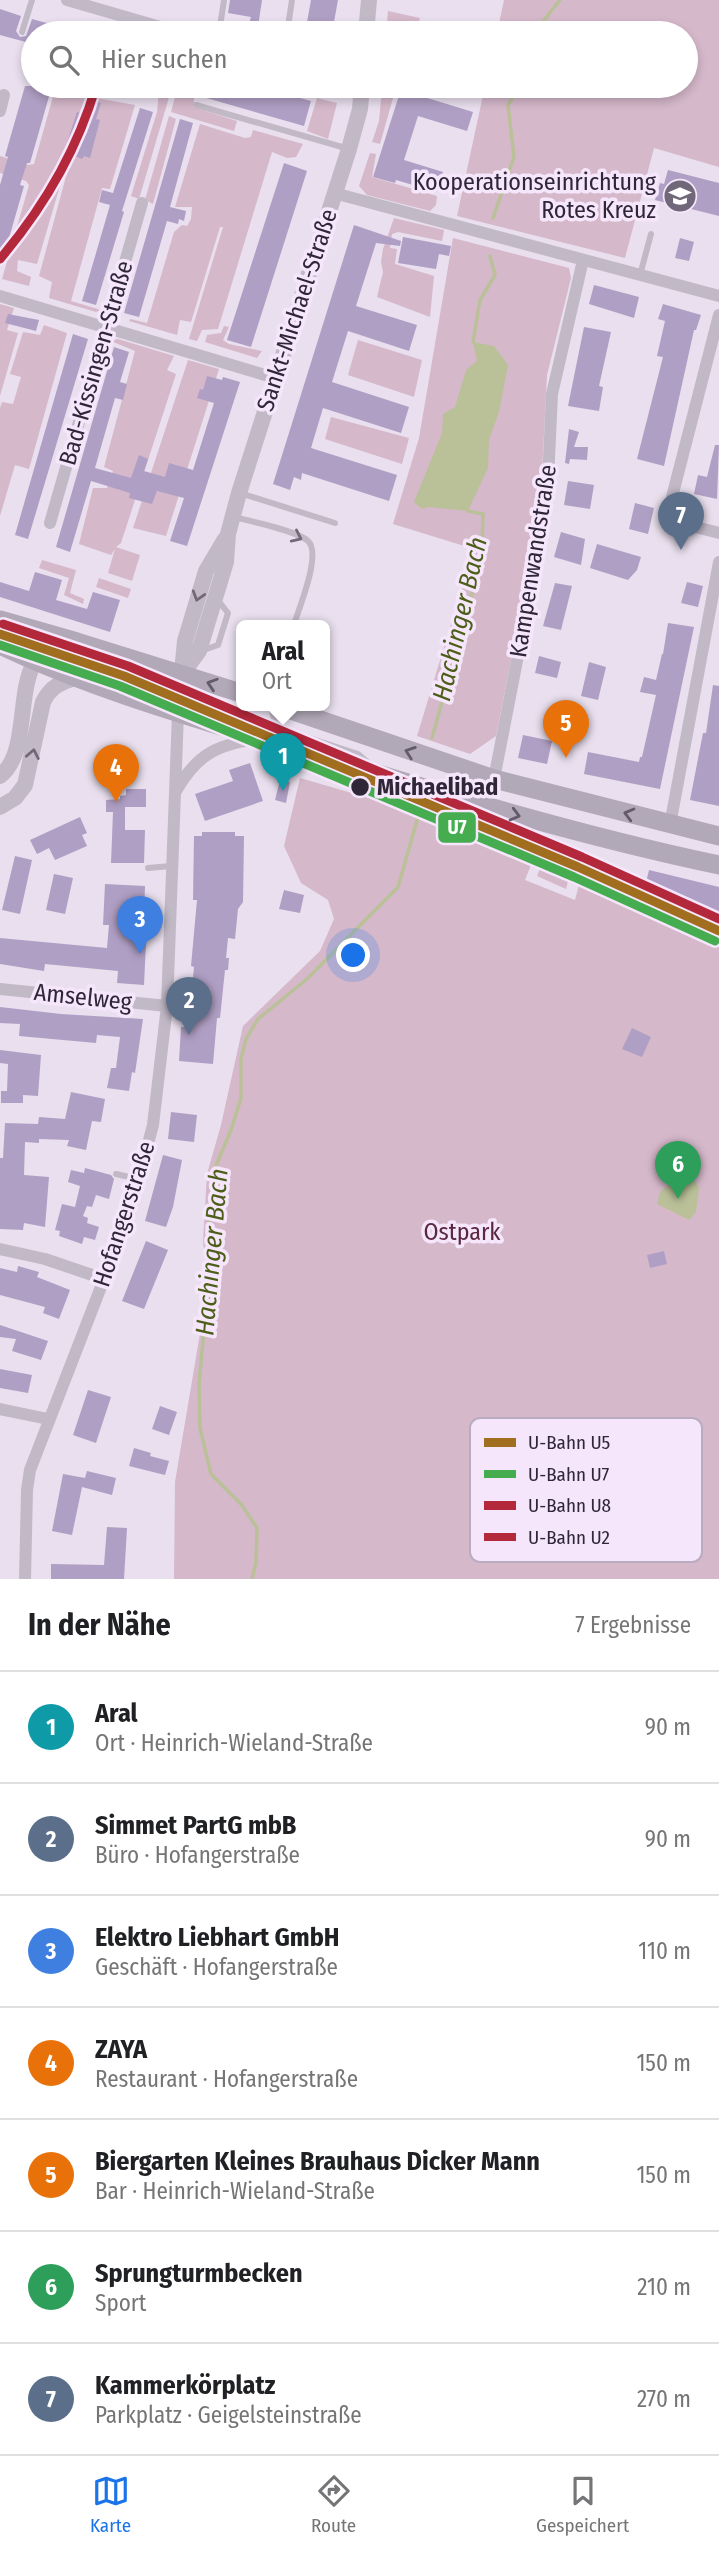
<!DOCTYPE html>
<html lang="de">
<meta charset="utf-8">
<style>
:root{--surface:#fff;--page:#f2f2f2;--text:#202124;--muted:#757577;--line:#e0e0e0;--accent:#1a73e8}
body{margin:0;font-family:"Fira Sans Condensed",sans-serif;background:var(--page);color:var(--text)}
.you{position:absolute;left:354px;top:956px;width:24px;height:24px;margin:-18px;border:5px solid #fff;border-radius:50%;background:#1a73e8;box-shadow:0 0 0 10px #1a73e833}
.badge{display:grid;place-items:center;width:46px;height:46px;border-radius:50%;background:var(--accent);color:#fff;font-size:23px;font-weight:700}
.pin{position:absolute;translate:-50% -58px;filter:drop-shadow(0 2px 4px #0008)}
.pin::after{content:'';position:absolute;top:37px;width:24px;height:21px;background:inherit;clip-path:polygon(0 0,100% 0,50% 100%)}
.popup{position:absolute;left:236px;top:620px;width:94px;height:91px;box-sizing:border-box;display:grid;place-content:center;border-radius:10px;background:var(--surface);filter:drop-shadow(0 2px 5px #0005);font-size:23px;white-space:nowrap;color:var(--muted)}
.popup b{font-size:26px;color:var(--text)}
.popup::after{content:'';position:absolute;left:50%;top:100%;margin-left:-14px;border:14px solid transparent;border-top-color:var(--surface)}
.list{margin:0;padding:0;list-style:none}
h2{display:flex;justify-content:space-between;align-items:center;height:91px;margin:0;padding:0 28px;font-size:30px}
h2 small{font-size:23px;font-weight:400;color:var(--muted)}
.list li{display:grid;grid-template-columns:46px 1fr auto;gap:21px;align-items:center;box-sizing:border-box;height:112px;padding:0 28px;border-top:2px solid var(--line)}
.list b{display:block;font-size:26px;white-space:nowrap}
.list p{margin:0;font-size:23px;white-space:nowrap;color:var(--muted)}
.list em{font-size:23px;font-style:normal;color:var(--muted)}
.icon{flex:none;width:38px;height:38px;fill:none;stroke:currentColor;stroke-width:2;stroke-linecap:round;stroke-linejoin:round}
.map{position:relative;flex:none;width:719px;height:1579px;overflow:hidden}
.search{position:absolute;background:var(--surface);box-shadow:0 4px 10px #0003;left:21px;right:21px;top:21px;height:77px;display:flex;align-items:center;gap:18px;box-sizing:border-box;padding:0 24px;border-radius:38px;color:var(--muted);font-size:26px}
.sheet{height:875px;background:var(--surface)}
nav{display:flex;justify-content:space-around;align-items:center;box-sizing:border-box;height:98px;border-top:2px solid var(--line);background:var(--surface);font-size:19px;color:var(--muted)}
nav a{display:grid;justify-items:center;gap:4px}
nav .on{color:var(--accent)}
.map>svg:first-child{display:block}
.green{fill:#d5b8ca}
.water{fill:#bac199}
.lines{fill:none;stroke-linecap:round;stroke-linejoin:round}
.stream{stroke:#bac199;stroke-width:3.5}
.building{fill:#b09fc4}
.service{stroke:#c2b9c7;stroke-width:6}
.minor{stroke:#c2b9c7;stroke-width:12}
.tertiary{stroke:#c2b9c7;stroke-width:16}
.secondary{stroke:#b2a9b8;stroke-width:19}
.metro-1-casing{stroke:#f5e6fb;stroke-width:14}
.metro-2-casing{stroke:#f5e6fb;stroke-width:14}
.metro-3-casing{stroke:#f5e6fb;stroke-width:14}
.metro-4-casing{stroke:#f5e6fb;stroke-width:14}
.metro-1{stroke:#a06e1e;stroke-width:9}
.metro-2{stroke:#45ad4f;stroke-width:9}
.metro-3{stroke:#b4283c;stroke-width:9}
.metro-4{stroke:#b4283c;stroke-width:9}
.oneway{stroke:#716878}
.oneway2{stroke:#635a6b}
.stop-dot{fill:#2f2638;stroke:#f5e6fb;stroke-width:2.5}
.labels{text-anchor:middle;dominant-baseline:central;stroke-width:7;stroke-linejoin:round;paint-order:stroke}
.poi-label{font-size:24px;fill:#2f2638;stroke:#f5e6fb;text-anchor:end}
.street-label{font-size:24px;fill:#2f2638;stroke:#f5e6fb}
.stop-label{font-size:24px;font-weight:bold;fill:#2f2638;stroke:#f5e6fb;text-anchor:start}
.park-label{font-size:24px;fill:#59273e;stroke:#f5e6fb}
.water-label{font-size:26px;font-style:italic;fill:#4c5e17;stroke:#f5e6fb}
.key{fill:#f5e6fb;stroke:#baacc0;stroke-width:2}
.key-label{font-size:19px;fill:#2f2638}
.line-badge{stroke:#f5e6fb;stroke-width:2.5}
.badge-label{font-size:19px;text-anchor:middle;font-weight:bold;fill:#fff}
</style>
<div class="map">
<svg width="719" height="1579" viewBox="0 0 719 1579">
<rect width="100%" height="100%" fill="#e9dfee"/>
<!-- green -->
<path class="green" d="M504,0H719V167L654,148L625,258L457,216L485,86H686V33H497Z
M388,11L420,18L415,33H386Z
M56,86L87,94L37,264L18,260L17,271L31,277L29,286L2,279L29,185L26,181L0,173V156L29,165L34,164Z
M178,86H196L193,107L237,121L234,131L171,112Z
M382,88L395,91L380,144L372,142L379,121Z
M159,91L170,94L139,199L131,196L157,112Z
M96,98L135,105L110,189L102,188L71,301L101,310L96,312L49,298L52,282L39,276L71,158L90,99Z
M317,98L337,103L328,139L307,131Z
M169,116L176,119L153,204L145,200Z
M200,124L245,138L251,137L253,130L303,144L296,157L287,158L272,152L218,329L202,330L197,341L189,339L223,227H220L191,322L180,320L177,335L129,321L130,319L147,323L174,232L182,225L187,226L191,219L192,207H175Z
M370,153L376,154L372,177L437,196L436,205L430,211L367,195L359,186Z
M394,218L444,230L442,241L398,232L392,234L390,248L397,249L395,264L434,276L430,317L377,297L383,272L381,262L383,249Z
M453,238L569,268L571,278L547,375L540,512L496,736L470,754L417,736L474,549L393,524L419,438Z
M0,304L14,308L7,330L18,333L0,396Z
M44,325L67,333L29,469L15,465L0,516V408L2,402L13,404L21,377L10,374L23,332L40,335Z
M224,326L229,327L223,340L229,344L262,351L257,358L205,342L207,335L221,333Z
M118,339L174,356L167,370L176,374L121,543L116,547L140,555L132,581L108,573L115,549L111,555L79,544L93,488H107L113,471L104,467L135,351L111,341Z
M358,340L422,360L414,397L348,375Z
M188,360L219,369L166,536L133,528Z
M331,417L409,438L402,464L325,439Z
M42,560L76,570L70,593L84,599L83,604L64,595L69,578L39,568Z
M99,578L131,589L128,598L96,587Z
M300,778L538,847L525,880L575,900L581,877L630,888L645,887L643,895L719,913V1579H174L175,1482L208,1286L203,1241L207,1174L221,1125L243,1026L320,951L334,919L328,900L301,883L284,846Z
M541,866L569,877L566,889L537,876Z"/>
<!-- water -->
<path class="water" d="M473,342L494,346L508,365L499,412L489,440L488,468L468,511L428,507L422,509L414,502L442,433L443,414L455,407L466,370L477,361Z
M678,1176L696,1182L699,1188L696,1212L689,1220L657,1204L660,1192Z"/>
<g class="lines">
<!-- stream -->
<path class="stream" d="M537,33L541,24L560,0
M493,218L514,157L508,105L520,86
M473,342L480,300L495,275L490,256
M432,738L477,576L482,550L483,514L468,511
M252,1579L256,1562L257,1528L241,1504L211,1474L200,1428L199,1384L203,1340L212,1290L208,1236L213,1173L231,1130L241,1098V1059L246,1039L258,1019L307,979L398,887L420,810"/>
</g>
<!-- building -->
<path class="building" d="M230,0H262L257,33L247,30L251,17L228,13Z
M311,0H338L332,33H305Z
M0,9L21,16L16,31L20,37L26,36L32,19L72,30V33H33V44L0,35Z
M25,86H52L30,163H27L20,185L24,186L3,259H0V185L8,157L5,156Z
M199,86H256L311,101L304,126L196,95Z
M402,86H427L424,97L473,112L467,131L418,116L404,160L443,172L437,192L396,180L395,183L373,177Z
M89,100L101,103L96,119L100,120L90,158L84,156L82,159L64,152L77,112L85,114Z
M140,108L153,112L122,211L124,212L96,305L82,301L110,205L99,202L102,190L113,193Z
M180,119L193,123L170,207L186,211L184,221L179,219L178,224L167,221L139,317L124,313Z
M284,163L307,171L251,347L227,340Z
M668,170L719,183V216L655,200L660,183L664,184Z
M354,225L401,241L400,246L376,243L356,306L417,325L409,351L348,331L332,382L409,407L401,433L323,408L311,448L397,475L389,501L302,473L301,480L294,477L290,490L273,484Z
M403,237L451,246L449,256L439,254L436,269L398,263Z
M680,238L694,242L689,261L675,258Z
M594,285L639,297L634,318L589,304Z
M663,304L701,315L696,330H694L664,466L637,459L663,357L657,356L665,321L658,319Z
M8,314L39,320L36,331L5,323Z
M584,327L611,332L599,386L603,387L599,411L568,406Z
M73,334L88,339L28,539L15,535Z
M114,347L129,352L120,382L127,384L123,400L115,398L95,468L131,478L139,455L148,459L144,471L165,477L169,463L193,470L214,403L197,398L200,389L203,390L207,376L222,380L223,377L240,382L187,546L170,541L184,498L157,491L152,504L129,498L130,493L91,481L70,552L56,547Z
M569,429L579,432L574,447H588L587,460L570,459L569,464L565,463Z
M715,445H719L717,499L694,494L698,475L707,477Z
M568,481L594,485L590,509L564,505Z
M635,503L654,508L648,534L629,529Z
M561,532L585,539L581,565L554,557Z
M597,544L641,557L637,570L628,580L590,568Z
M35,572L62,580L56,600L87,609L93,592L120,600L110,632L0,597V582L29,591Z
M687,582L703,586L698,607L681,603Z
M555,583L572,586L561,630L543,626Z
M668,623L694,627L660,789L584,774L588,752L639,762L640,757H642L656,695L640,692L644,677L656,680L662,654H663Z
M539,656L561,662L557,678L535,673Z
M589,662L606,667L598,700L581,696Z
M713,685L719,686V806L690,800L703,733H706Z
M523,735L552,741L547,764L518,758Z
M250,763L263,801L205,821L195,794L233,781L229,770Z
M280,780L290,782L286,803L275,800Z
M126,789H146V807H125V830H145L144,863H111L113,812H106V800L120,799V796L126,795Z
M80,817L87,833L82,835L87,846L55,860L49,848L37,854L30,840Z
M202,832H235V836H244L243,902L238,909L235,939L228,938L226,958H229L228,970H225L220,1018H217L213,1064L179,1061L181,1027H188L194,967L191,966L197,900H193L194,836H202Z
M15,856L32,860L20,914L2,910Z
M649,870L719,887V913L643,895Z
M54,874L73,878L65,914L46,910Z
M105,884L145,886L143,943H146L144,985L117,983L118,971L45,964L44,971L0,964V938L107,948L109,925H103Z
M284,890L304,895L300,913L279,909Z
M0,1007L61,1014L143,1019L135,1073L132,1072L129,1091L107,1088L111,1068H116L120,1037L97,1035L96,1043L19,1036L20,1024L0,1023Z
M632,1028L651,1037L642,1057L622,1049Z
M0,1050L41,1055L38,1096L23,1095V1103H1V1091H7L8,1064L0,1063Z
M71,1092L105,1099L101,1122L92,1121L86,1150L67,1146L69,1140L39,1139V1143L25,1142L24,1175L49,1177L45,1227L24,1223L23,1230L0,1229V1158H3L5,1123L38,1124L39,1117L65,1119Z
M171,1112L197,1115L194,1142L168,1139Z
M163,1155L182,1160L173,1207L166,1227L145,1221Z
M85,1168L111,1175L114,1179L109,1199L96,1195L92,1207L87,1206L83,1216L88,1218L87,1223L99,1227L95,1240L84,1237L82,1244L59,1236L60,1231L55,1230L62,1204L75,1207L80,1186L68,1182L71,1170L84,1173Z
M146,1241L168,1250L144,1309L122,1301Z
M664,1251L667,1264L650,1268L647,1255Z
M18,1266L39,1272L37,1277L70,1290L59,1319L43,1313L45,1307L0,1295V1268L17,1272Z
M0,1325L48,1341L41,1360L12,1351L16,1339L0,1337Z
M0,1369L32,1375L28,1393L0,1388Z
M88,1390L111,1397L96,1443L73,1435Z
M160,1406L177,1412L169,1435L152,1429Z
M134,1448L151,1453L150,1456L169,1461L165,1475L129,1466Z
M87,1471L116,1478L112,1495L82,1487L72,1535L52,1531L63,1474L85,1478Z
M107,1527L127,1528L124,1579H51V1564L104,1565Z"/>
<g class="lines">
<!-- service -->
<path class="service" d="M22,32L32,0
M219,33L224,0
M287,33L292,0
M196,105L349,149
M640,275L651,234
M240,493L335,523
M234,517C250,521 298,531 308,541C322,554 299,607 294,625
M201,651L218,645L228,613L217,599
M271,707L275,722L282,729L358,754L371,765
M148,868L171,866
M116,1174L138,1179"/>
<!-- minor -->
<path class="minor" d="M67,0L181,33
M0,111L4,95
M334,193L719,296
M0,296L275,378
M719,315L672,497L671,514L680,523L719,533
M50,523L142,203
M494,779L543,527L548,480L552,394L583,260
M176,791C196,756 215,745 256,739
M670,825L719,562
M0,989L167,1006
M0,1249L45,1259L104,1279
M0,1409L48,1419
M25,1579L27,1490L30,1470L130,1212L153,1125L167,1006L178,713"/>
<!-- tertiary -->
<path class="tertiary" d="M366,33L369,0
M182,674L199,651L226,562L228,534L239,493L349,149L360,109L362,86
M178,713L185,641L206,571L225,539
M0,776C40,745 1,643 72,642
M0,807L15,798L25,785L43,702C51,686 61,682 78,677"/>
<!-- secondary -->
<path class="secondary" d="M0,620L77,642L241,693
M0,645C99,692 206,721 310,753C445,795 581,836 719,865
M276,705L494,779L719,836"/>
<defs>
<path id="metro-1" d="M0,634L124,676L578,867L719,931"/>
<path id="metro-2" d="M0,645L120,686L574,877L715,941"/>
<path id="metro-3" d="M3,624L128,666L582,857L719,919"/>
<path id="metro-4" d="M0,259C44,207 77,151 96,86"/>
</defs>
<!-- metro-1 casing -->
<use href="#metro-1" class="metro-1-casing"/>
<!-- metro-2 casing -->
<use href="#metro-2" class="metro-2-casing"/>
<!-- metro-3 casing -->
<use href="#metro-3" class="metro-3-casing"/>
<!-- metro-4 casing -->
<use href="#metro-4" class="metro-4-casing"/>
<!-- metro-1 -->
<use href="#metro-1" class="metro-1"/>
<!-- metro-2 -->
<use href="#metro-2" class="metro-2"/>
<!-- metro-3 -->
<use href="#metro-3" class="metro-3"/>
<!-- metro-4 -->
<use href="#metro-4" class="metro-4"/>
</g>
<!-- one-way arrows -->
<defs><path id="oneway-chevron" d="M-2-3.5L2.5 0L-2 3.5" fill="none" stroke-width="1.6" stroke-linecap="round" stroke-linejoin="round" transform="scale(1.75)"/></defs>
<g class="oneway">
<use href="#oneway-chevron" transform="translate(297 537) rotate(25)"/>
<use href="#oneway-chevron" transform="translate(198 596) rotate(107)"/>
<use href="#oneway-chevron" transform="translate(33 754) rotate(-79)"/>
</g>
<g class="oneway2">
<use href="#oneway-chevron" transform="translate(212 684) rotate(-162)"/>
<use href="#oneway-chevron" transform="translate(410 752) rotate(-161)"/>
<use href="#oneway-chevron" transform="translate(629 814) rotate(-165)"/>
<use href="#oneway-chevron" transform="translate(515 815) rotate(15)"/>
</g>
<!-- icons -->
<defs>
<symbol id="school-disc" viewBox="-11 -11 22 22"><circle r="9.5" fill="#706778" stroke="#f5e6fb"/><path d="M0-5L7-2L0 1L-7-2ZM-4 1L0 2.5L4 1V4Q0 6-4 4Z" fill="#fff"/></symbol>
</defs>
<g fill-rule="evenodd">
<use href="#school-disc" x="661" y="177" width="38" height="38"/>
</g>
<!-- markers -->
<circle class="stop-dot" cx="360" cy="787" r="10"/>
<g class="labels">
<!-- poi labels -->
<g class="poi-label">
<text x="656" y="182">Kooperationseinrichtung<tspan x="656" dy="28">Rotes Kreuz</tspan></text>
</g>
<!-- street labels -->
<g class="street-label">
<text transform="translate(297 310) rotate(-72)">Sankt-Michael-Straße</text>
<text transform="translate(96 363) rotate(-74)">Bad-Kissingen-Straße</text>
<text transform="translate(533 561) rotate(-81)">Kampenwandstraße</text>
<text transform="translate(83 997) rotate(6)">Amselweg</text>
<text transform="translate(124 1214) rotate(-72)">Hofangerstraße</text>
</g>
<!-- stop labels -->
<g class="stop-label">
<text x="377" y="787">Michaelibad</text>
</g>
<!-- park labels -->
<g class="park-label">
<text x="462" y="1232">Ostpark</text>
</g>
<!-- water labels -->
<g class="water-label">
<text transform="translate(460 619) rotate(-77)">Hachinger Bach</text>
<text transform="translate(212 1252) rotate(-85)">Hachinger Bach</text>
</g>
</g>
<!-- legend -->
<rect x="470" y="1418" width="232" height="144" rx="10" class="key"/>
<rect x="484" y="1438" width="32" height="9" fill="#a06e1e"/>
<rect x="484" y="1470" width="32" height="8" fill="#45ad4f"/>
<rect x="484" y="1501" width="32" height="9" fill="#b4283c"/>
<rect x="484" y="1533" width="32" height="8" fill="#b4283c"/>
<g class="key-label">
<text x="528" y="1449">U-Bahn U5</text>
<text x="528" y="1481">U-Bahn U7</text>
<text x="528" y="1512">U-Bahn U8</text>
<text x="528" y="1544">U-Bahn U2</text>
</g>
<rect class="line-badge" x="437" y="811" width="40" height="33" rx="7" fill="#45ad4f"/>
<g class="badge-label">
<text x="457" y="834">U7</text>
</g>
</svg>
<div class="you"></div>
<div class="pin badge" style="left:283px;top:791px;background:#0f9aa8">1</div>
<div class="popup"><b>Aral</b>Ort</div>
<div class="pin badge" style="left:189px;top:1035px;background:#5c6f8a">2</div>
<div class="pin badge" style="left:140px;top:954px;background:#3f7fe0">3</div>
<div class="pin badge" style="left:116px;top:802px;background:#e8710a">4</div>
<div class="pin badge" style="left:566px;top:758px;background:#e8710a">5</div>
<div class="pin badge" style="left:678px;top:1199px;background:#2e9e5b">6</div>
<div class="pin badge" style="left:681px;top:550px;background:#5c6f8a">7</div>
<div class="search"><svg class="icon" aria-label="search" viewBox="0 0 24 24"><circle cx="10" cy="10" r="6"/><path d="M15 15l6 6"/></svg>Hier suchen</div>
</div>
<section class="sheet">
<h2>In der Nähe<small>7 Ergebnisse</small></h2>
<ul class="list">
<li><span class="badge" style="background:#0f9aa8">1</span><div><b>Aral</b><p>Ort · Heinrich-Wieland-Straße</p></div><em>90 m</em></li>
<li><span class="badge" style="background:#5c6f8a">2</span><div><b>Simmet PartG mbB</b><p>Büro · Hofangerstraße</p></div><em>90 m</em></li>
<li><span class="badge" style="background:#3f7fe0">3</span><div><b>Elektro Liebhart GmbH</b><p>Geschäft · Hofangerstraße</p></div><em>110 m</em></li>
<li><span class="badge" style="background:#e8710a">4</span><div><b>ZAYA</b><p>Restaurant · Hofangerstraße</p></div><em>150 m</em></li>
<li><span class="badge" style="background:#e8710a">5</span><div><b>Biergarten Kleines Brauhaus Dicker Mann</b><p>Bar · Heinrich-Wieland-Straße</p></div><em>150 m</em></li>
<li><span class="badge" style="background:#2e9e5b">6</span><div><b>Sprungturmbecken</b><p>Sport</p></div><em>210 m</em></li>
<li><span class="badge" style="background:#5c6f8a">7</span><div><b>Kammerkörplatz</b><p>Parkplatz · Geigelsteinstraße</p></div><em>270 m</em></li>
</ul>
</section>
<nav>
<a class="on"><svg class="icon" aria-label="map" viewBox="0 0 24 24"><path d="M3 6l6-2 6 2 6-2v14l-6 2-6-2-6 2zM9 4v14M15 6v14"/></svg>Karte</a>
<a><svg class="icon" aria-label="directions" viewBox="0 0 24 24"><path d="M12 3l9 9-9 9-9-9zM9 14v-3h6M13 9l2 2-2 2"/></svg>Route</a>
<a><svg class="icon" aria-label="saved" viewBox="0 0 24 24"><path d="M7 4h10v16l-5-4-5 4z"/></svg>Gespeichert</a>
</nav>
